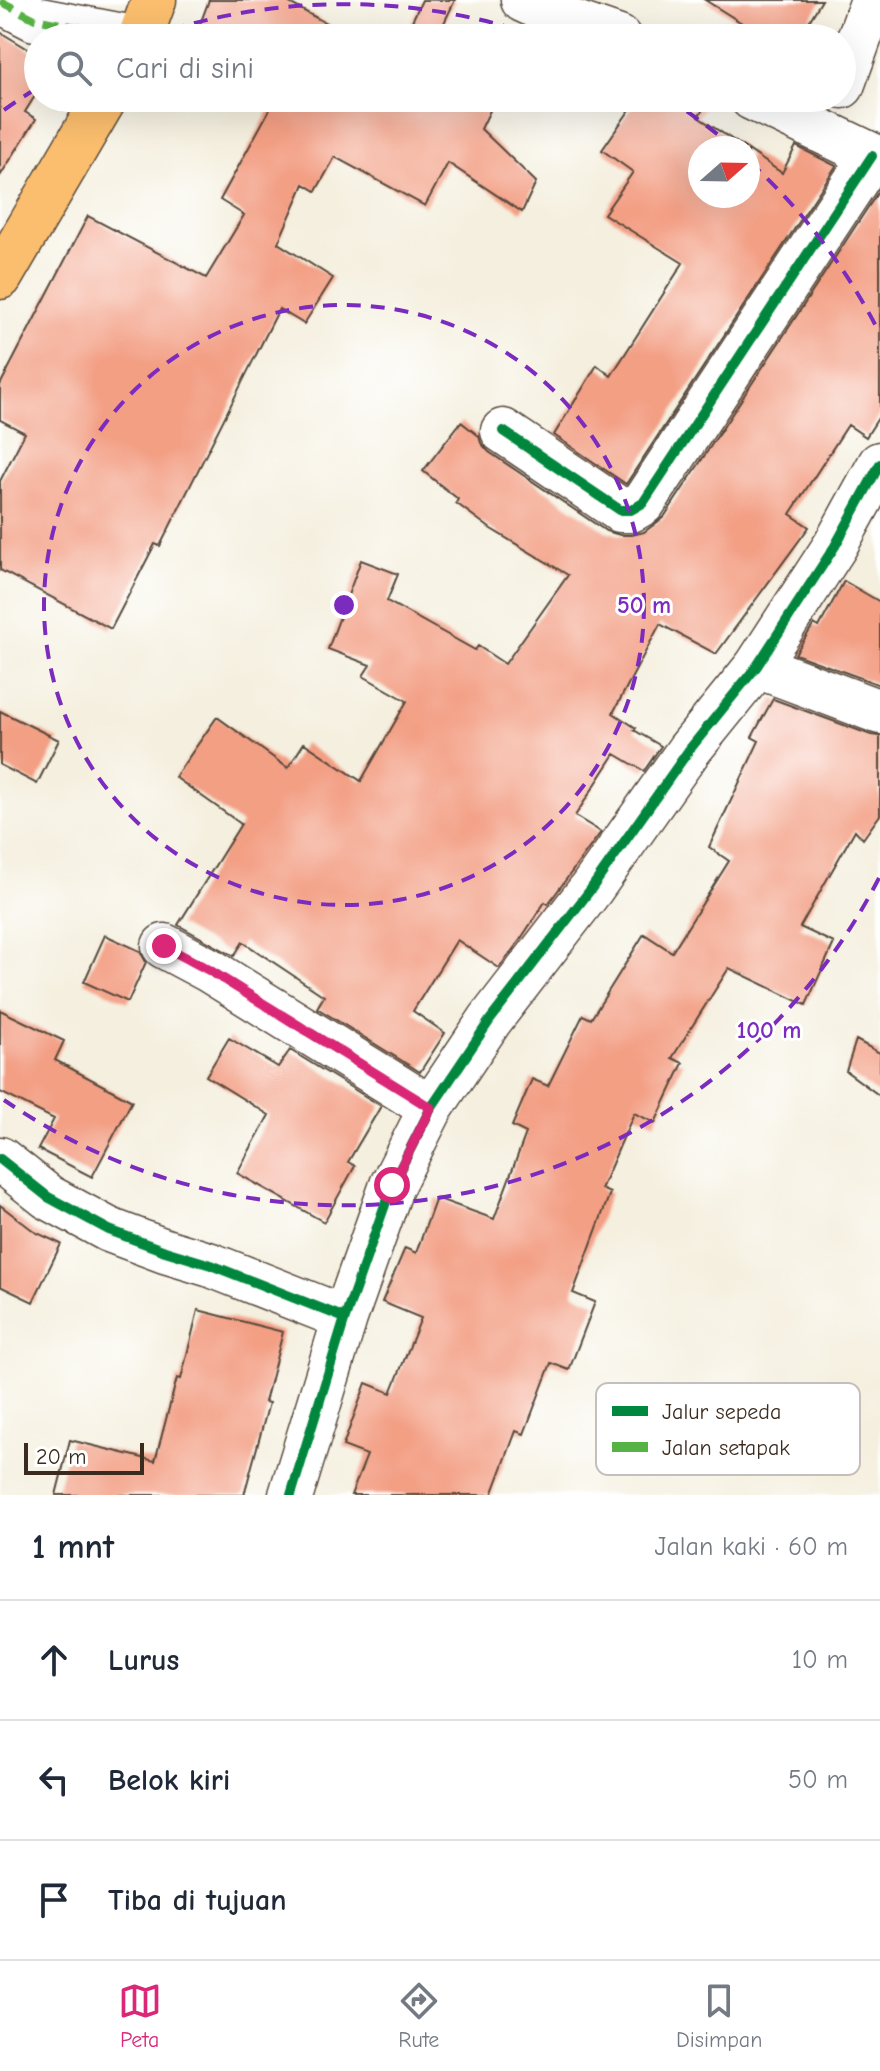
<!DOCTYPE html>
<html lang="id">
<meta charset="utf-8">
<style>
:root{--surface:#fff;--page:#f6f6f7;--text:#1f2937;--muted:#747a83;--line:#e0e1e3;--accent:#db2777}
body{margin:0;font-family:"Comic Neue",sans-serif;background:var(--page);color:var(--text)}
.compass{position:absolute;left:688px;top:136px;width:72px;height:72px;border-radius:50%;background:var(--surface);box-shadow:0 8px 32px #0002;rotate:70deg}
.scale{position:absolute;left:24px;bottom:20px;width:120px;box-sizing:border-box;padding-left:8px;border:4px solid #3b2a1e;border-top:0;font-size:22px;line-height:28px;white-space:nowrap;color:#3b2a1e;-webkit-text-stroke:6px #fff;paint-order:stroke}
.stop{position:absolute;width:24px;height:24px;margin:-18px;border:6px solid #db2777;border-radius:50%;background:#fff}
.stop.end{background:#db2777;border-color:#fff;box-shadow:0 2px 8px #0008}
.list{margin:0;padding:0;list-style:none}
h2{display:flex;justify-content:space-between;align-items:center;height:104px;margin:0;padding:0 32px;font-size:34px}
h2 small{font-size:26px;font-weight:400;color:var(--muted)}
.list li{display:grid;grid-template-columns:52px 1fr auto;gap:24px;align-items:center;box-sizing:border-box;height:120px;padding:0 32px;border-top:2px solid var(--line)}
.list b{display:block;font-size:30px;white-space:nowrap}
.list em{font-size:26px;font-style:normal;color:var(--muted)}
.icon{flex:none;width:44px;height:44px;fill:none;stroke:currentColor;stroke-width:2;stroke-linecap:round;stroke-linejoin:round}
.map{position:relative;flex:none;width:880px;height:1495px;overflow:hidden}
.search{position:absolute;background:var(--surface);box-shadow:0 8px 32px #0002;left:24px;right:24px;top:24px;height:88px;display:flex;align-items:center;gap:20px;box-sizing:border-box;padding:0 28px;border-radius:44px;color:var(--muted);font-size:30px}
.sheet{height:464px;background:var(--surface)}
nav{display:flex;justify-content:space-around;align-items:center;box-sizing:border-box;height:112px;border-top:2px solid var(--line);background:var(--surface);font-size:22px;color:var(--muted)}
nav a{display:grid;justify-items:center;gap:4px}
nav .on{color:var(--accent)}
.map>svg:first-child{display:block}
.building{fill:#f39f84}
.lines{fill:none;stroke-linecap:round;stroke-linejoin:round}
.minor-casing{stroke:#57483b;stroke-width:47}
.primary-casing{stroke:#57483b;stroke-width:47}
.minor{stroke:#fff;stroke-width:44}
.primary{stroke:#fbbe6e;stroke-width:44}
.quiet{stroke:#57b245;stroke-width:8;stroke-dasharray:16 8;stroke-linecap:butt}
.cycleway-casing{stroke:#fff;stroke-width:15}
.cycleway{stroke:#00873e;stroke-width:10}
.route{stroke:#db2777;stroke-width:10}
.ring{fill:none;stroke:#7b2cbf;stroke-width:4;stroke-dasharray:14 10}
.key{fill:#fff;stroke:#c4bfbc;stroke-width:2}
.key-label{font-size:22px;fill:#3b2a1e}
.centre{fill:#7b2cbf;stroke:#fff;stroke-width:4}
.ring-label{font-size:24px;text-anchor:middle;font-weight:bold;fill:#7b2cbf;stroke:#fff;stroke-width:6;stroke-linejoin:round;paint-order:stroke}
</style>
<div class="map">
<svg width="880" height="1495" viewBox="0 0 880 1495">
<rect width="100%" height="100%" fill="#fff"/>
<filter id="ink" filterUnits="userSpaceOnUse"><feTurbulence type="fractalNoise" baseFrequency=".0125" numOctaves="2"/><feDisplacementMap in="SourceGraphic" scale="16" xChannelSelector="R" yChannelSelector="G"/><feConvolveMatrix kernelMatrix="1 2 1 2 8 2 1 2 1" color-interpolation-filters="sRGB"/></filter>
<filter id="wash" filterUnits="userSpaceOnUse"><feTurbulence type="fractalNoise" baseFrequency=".006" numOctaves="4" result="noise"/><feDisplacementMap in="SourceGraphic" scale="32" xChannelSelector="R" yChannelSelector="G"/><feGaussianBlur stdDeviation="1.8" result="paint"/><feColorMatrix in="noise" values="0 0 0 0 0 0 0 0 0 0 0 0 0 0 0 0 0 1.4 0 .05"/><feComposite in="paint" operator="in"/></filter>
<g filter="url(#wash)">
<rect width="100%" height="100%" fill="#f4efde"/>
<g id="blocks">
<!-- building -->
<path class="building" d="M209,0H284L353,38H195Z
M422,0H455L437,38H404Z
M705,0H822L799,38H766Z
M0,32L38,55V91L25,112L36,119L0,176Z
M276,98H496L481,129L536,182L522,212L448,163L425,206L335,157L316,191L304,184L278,243L333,278L304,324L279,309L160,546L155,544L111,629L0,570V481L25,433L0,420V385L88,216L206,278L244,215L220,200Z
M638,98H711L698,117L745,148H700V196H748V150L782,173L796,146L836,166L626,484L554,435L597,365L611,376L683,263L604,214L633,172L602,150Z
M878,192L880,194V415L866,437L848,425L790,514L809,527L716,654L660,624L613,713L636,728L634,730L661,746L644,771L615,754L575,816L601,832L548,904L545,902L520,940L499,968L457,940L413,1011L445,1033L420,1072L317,1008L324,996L243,942L234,956L178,925L241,824L175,777L217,717L288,768L304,743L361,781L407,701L363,676L370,665L328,649L361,560L398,574L387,601L475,650L478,646L505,664L568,575L491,529L456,503L458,499L423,471L461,422L479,436L481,443L489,452L606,531L620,535H632L644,532L664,517Z
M844,581L880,602V685L795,654L814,624L819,627Z
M773,699L871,735L880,736V815L863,839L855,830L800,927L834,943L806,1005L729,968L672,1058L683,1063L655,1123L634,1113L601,1189L610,1193L573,1293L595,1302L569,1370L551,1363L524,1434L516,1431L492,1495H351L367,1455L343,1446L366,1383L391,1393L421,1318L382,1302L405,1248L416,1253L436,1198L494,1219L526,1133L512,1126L532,1079L548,1086L583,1015L591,1019L644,934L672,952L729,861L709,847L759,741L752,737Z
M0,711L59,740L37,784L0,765Z
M105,935L140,951L146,962L128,1002L84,982Z
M0,1010L64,1041L55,1060L132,1101L92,1177L38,1149L54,1119L0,1092Z
M229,1038L278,1067L290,1050L381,1106L348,1162L355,1166L324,1222L237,1173L269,1115L206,1076Z
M856,1040L880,1053V1096L846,1071Z
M0,1205L35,1232L61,1244L33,1302L0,1286Z
M198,1310L283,1332L265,1402L269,1403L244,1495H56L70,1440L155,1461L177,1378L181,1379Z"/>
</g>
</g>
<g filter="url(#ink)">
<use href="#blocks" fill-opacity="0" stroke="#57483b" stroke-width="2"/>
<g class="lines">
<defs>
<path id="minor" d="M523,0L567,20L619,38
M0,1L35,19L134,38
M842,86L873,0
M752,98L880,159
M503,431L620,510H631L643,503L872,156
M757,666L880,712
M164,946L209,970L431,1108
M0,1159L48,1197L109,1230L165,1251L211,1265L345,1318
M291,1495L345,1318L392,1185L431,1108L490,1020L591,889L689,750L757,666L835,546L880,464"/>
<path id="primary" d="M140,38L154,0
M0,277L105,98"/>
</defs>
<!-- minor casing -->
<use href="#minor" class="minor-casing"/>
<!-- primary casing -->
<use href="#primary" class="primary-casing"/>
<!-- minor -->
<use href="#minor" class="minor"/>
<!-- primary -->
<use href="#primary" class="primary"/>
<!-- quiet -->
<path class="quiet" d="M0,1L35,19L134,38
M164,946L209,970L431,1108"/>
<defs>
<path id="cycleway" d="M503,431L620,510H631L643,503L872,156
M0,1159L48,1197L109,1230L165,1251L211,1265L345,1318
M291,1495L345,1318L392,1185L431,1108L490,1020L591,889L689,750L757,666L835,546L880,464"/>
</defs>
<!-- cycleway casing -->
<use href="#cycleway" class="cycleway-casing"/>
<!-- cycleway -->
<use href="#cycleway" class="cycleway"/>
</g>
</g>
<g class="lines" filter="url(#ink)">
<!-- route -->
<path class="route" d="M164,946L209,970L431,1108L392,1185"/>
</g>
<!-- distance rings -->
<g class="ring">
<circle cx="344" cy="605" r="300"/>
<path d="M879 878A601 601 0 0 1 4 1100M4 110A601 601 0 0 1 34 90M148 37A601 601 0 0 1 540 37M667 98A601 601 0 0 1 734 148M750 162A601 601 0 0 1 879 332"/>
</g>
<!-- legend -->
<rect x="596" y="1383" width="264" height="92" rx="12" class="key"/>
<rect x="612" y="1406" width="36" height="10" fill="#00873e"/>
<rect x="612" y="1442" width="36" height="10" fill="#57b245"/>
<g class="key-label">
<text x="662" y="1419">Jalur sepeda</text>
<text x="662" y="1455">Jalan setapak</text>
</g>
<circle cx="344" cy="605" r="12" class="centre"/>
<g class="ring-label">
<text x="644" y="613">50 m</text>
<text x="769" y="1038">100 m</text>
</g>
</svg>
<svg class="compass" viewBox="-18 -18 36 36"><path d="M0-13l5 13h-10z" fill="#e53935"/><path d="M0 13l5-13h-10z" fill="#747a83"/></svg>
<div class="scale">20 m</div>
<div class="stop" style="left:392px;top:1185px"></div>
<div class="stop end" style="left:164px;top:946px"></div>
<div class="search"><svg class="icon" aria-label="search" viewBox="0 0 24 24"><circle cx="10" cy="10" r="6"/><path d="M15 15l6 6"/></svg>Cari di sini</div>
</div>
<section class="sheet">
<h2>1 mnt<small>Jalan kaki · 60 m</small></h2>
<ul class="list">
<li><svg class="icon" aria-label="ahead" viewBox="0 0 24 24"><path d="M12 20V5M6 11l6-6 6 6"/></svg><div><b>Lurus</b></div><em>10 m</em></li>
<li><svg class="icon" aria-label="left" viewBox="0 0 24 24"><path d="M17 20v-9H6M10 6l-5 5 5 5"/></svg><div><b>Belok kiri</b></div><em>50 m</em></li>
<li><svg class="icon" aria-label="arrive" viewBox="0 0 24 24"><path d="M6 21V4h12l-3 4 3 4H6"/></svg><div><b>Tiba di tujuan</b></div></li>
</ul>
</section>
<nav>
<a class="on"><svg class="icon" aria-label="map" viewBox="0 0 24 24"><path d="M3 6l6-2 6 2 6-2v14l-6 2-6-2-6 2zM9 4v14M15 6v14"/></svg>Peta</a>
<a><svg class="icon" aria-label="directions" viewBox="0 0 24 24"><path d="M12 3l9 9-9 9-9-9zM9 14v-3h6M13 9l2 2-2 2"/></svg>Rute</a>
<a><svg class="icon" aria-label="saved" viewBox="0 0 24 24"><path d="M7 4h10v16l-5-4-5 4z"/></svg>Disimpan</a>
</nav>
